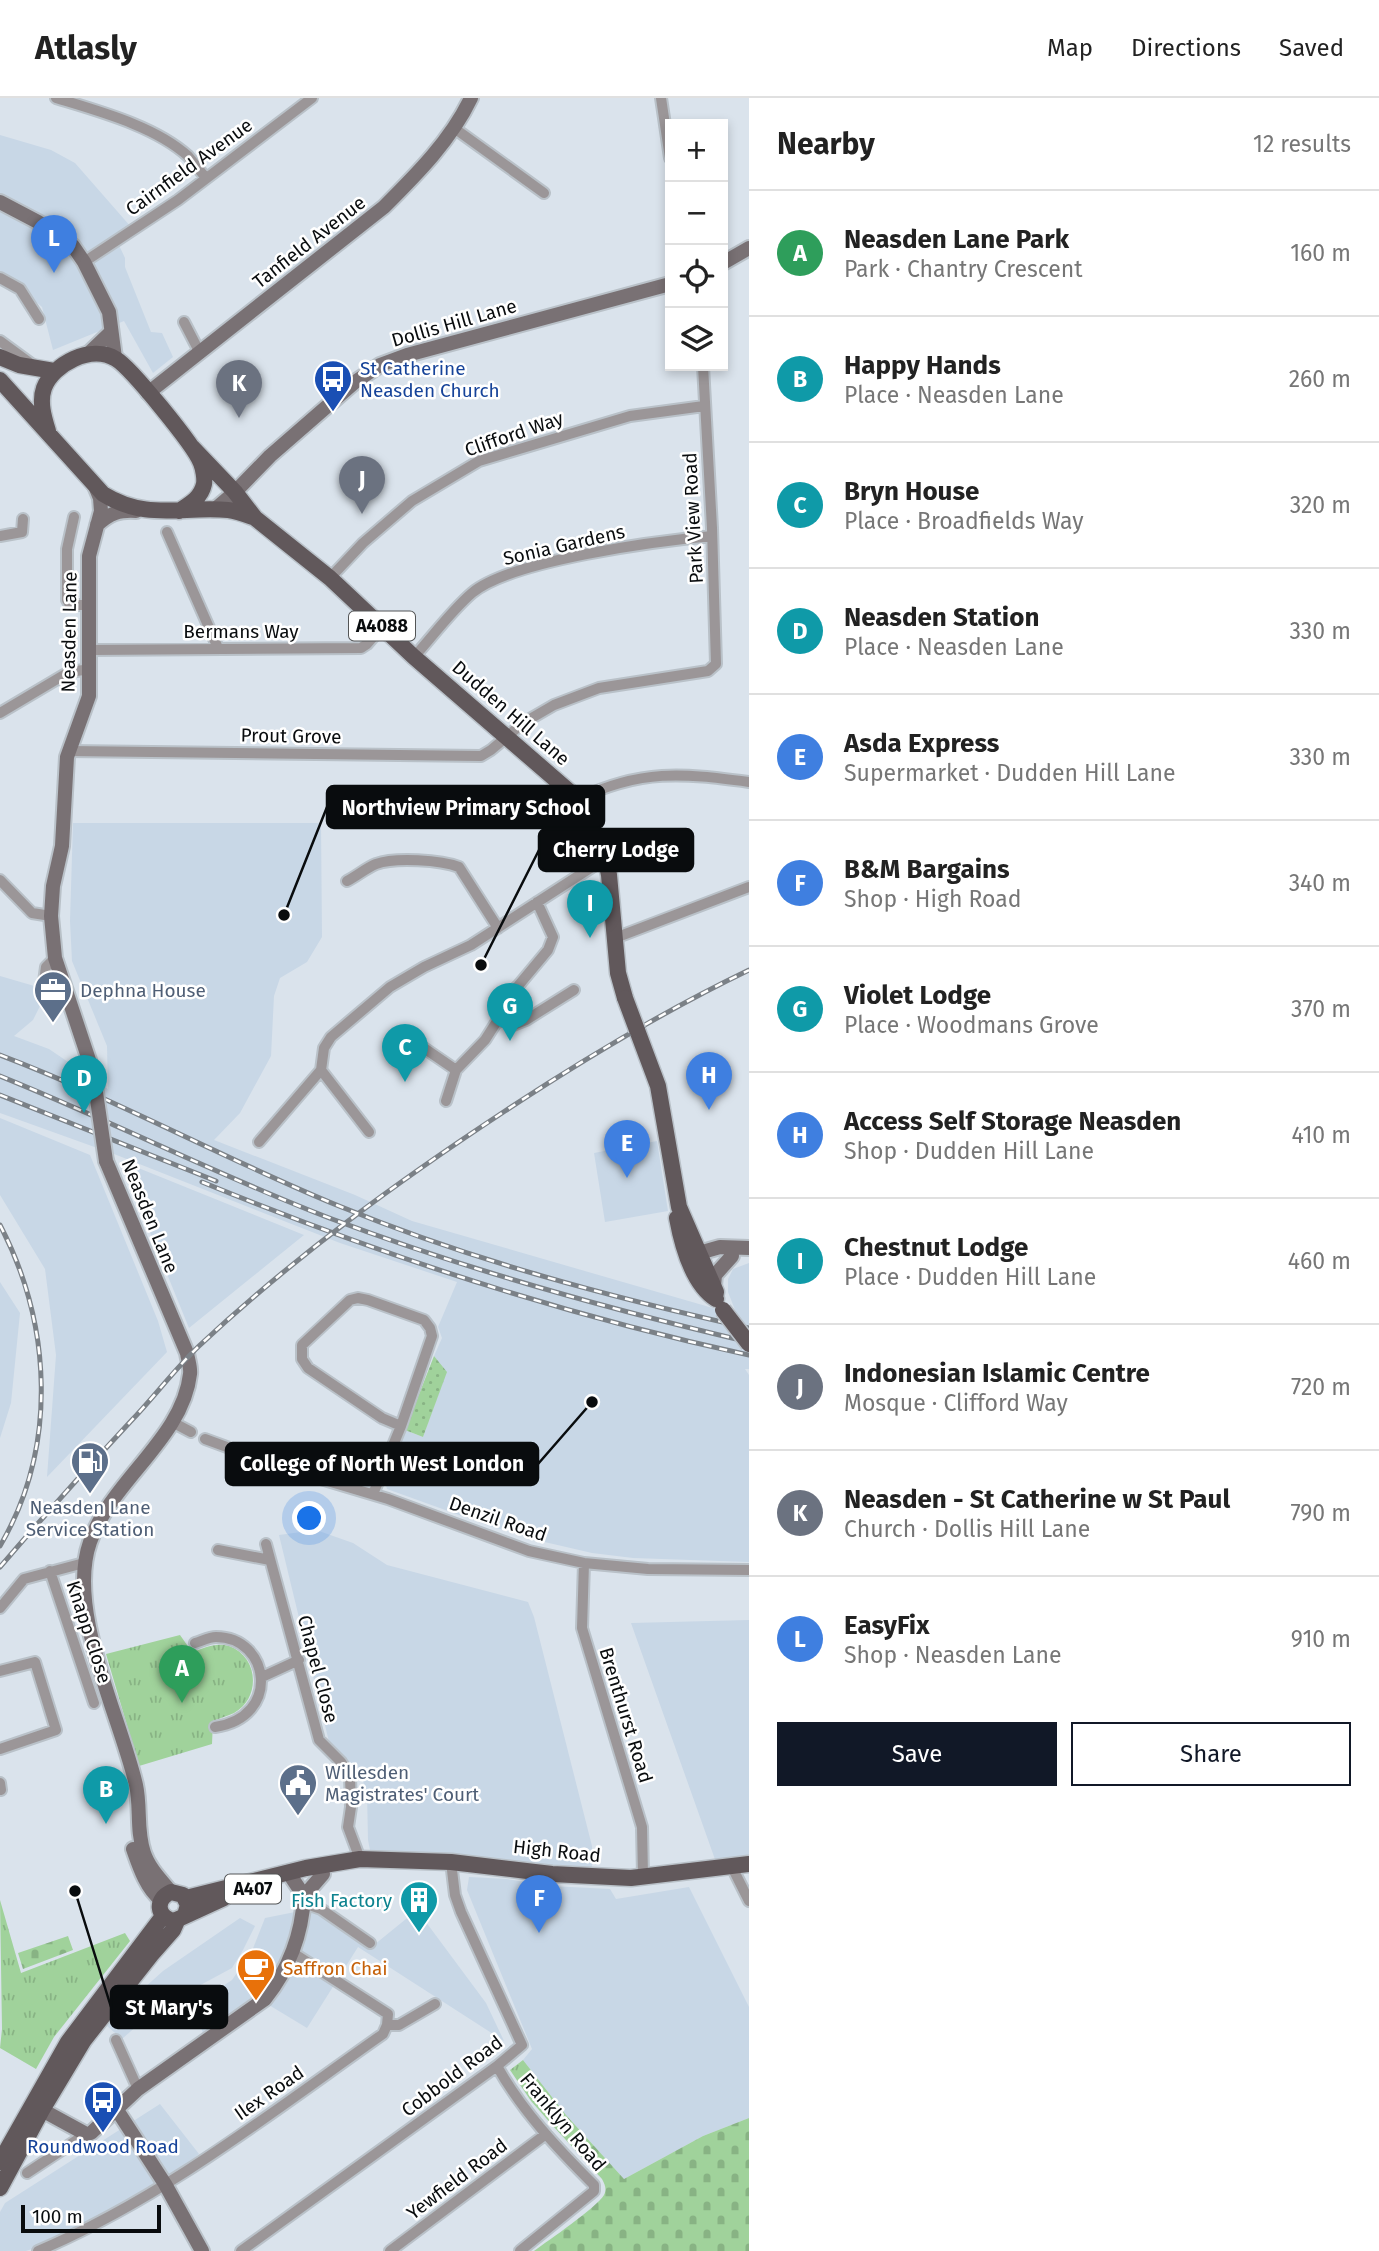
<!DOCTYPE html>
<meta charset="utf-8">
<style>
:root{--surface:#fff;--page:#f6f6f6;--text:#222;--muted:#767676;--line:#e0e0e0;--accent:#111827}
body{margin:0;font-family:"Fira Sans",sans-serif;background:var(--page);color:var(--text)}
.controls{position:absolute;right:21px;top:21px;display:grid;overflow:hidden;border-radius:0px;box-shadow:0 4px 10px #0003}
.controls button{width:63px;height:63px;display:grid;place-items:center;padding:0;border:0;border-bottom:2px solid var(--line);background:var(--surface);color:var(--text);font:35px sans-serif}
.scale{position:absolute;left:21px;bottom:18px;width:140px;box-sizing:border-box;padding-left:7px;border:4px solid #090c0e;border-top:0;font-size:19px;line-height:24px;white-space:nowrap;color:#090c0e;-webkit-text-stroke:5px #fff;paint-order:stroke}
.you{position:absolute;left:310px;top:1421px;width:24px;height:24px;margin:-18px;border:5px solid #fff;border-radius:50%;background:#1a73e8;box-shadow:0 0 0 10px #1a73e833}
.badge{display:grid;place-items:center;width:46px;height:46px;border-radius:50%;background:var(--accent);color:#fff;font-size:23px;font-weight:700}
.pin{position:absolute;translate:-50% -58px;filter:drop-shadow(0 2px 4px #0008)}
.pin::after{content:'';position:absolute;top:37px;width:24px;height:21px;background:inherit;clip-path:polygon(0 0,100% 0,50% 100%)}
.list{margin:0;padding:0;list-style:none}
h2{display:flex;justify-content:space-between;align-items:center;height:91px;margin:0;padding:0 28px;font-size:30px}
h2 small{font-size:23px;font-weight:400;color:var(--muted)}
.list li{display:grid;grid-template-columns:46px 1fr auto;gap:21px;align-items:center;box-sizing:border-box;height:126px;padding:0 28px;border-top:2px solid var(--line)}
.list b{display:block;font-size:26px;white-space:nowrap}
.list p{margin:0;font-size:23px;white-space:nowrap;color:var(--muted)}
.list em{font-size:23px;font-style:normal;color:var(--muted)}
.actions{display:flex;gap:14px;padding:21px 28px}
.actions a{flex:1;padding:16px 0;border:2px solid var(--accent);border-radius:0px;text-align:center;font-size:24px;color:var(--accent)}
.actions .main{background:var(--accent);color:#fff}
.icon{flex:none;width:38px;height:38px;fill:none;stroke:currentColor;stroke-width:2;stroke-linecap:round;stroke-linejoin:round}
.map{position:relative;flex:none;width:749px;height:2153px;overflow:hidden}
header{display:flex;align-items:center;gap:42px;box-sizing:border-box;height:98px;padding:0 35px;background:var(--surface);border-bottom:2px solid var(--line)}
header strong{font-size:33px}
nav{display:flex;gap:38px;margin-inline-start:auto;font-size:24px}
main{display:flex}
aside{flex:1;background:var(--surface)}
.map>svg:first-child{display:block}
.built{fill:#c8d7e6}
.grass{fill:url(#grass-dots)}
.cemetery{fill:url(#cemetery-stones)}
.park{fill:url(#park-tufts)}
.lines{fill:none;stroke-linecap:round;stroke-linejoin:round}
.street-casing{stroke:#b9c1c8;stroke-width:14}
.secondary-casing{stroke:#b9c1c8;stroke-width:18}
.primary-casing{stroke:#b9c1c8;stroke-width:19}
.street{stroke:#9b9698;stroke-width:10}
.secondary{stroke:#797174;stroke-width:14}
.primary{stroke:#61585b;stroke-width:16}
.rail-casing{stroke:#7b8187;stroke-width:5}
.rail{stroke:#fff;stroke-width:2.5;stroke-dasharray:8;stroke-linecap:butt}
.secondary-bridge-casing{stroke:#b9c1c8;stroke-width:18;stroke-linecap:butt}
.primary-bridge-casing{stroke:#b9c1c8;stroke-width:19;stroke-linecap:butt}
.secondary-bridge{stroke:#797174;stroke-width:14}
.primary-bridge{stroke:#61585b;stroke-width:16}
.labels{text-anchor:middle;dominant-baseline:central;stroke-width:5;stroke-linejoin:round;paint-order:stroke}
.shield{fill:#fff;stroke:#535556;stroke-width:2}
.shield-label{font-size:18px;font-weight:bold;fill:#090c0e}
.street-label{font-size:19px;fill:#090c0e;stroke:#fff}
.transit-label{font-size:19px;fill:#164399;stroke:#fff;text-anchor:start}
.service-label{font-size:19px;fill:#4e5e75;stroke:#fff;text-anchor:start}
.culture-label{font-size:19px;fill:#0d838f;stroke:#fff;text-anchor:end}
.food-label{font-size:19px;fill:#c56008;stroke:#fff;text-anchor:start}
.leader{fill:none;stroke:#090c0e;stroke-width:2.5}
.callout-dot{fill:#090c0e;stroke:#fff;stroke-width:2.5}
.callout{fill:#090c0e;stroke:#090c0e;stroke-width:2.5}
.callout-label{font-size:21px;text-anchor:middle;font-weight:bold;fill:#fff}
</style>
<header>
<strong>Atlasly</strong>
<nav><a>Map</a><a>Directions</a><a>Saved</a></nav>
</header>
<main>
<div class="map">
<svg width="749" height="2153" viewBox="0 0 749 2153">
<defs>
<pattern id="grass-dots" width="8" height="8" patternUnits="userSpaceOnUse" patternTransform="scale(1.75)"><rect width="8" height="8" fill="#a0d29b"/><path d="M2 2h.1M6 6h.1" fill="none" stroke="#88b384" stroke-width="1.8" stroke-linecap="round"/></pattern>
<pattern id="cemetery-stones" width="16" height="16" patternUnits="userSpaceOnUse" patternTransform="scale(1.75)"><rect width="16" height="16" fill="#a0d29b"/><path d="M2 7V4a2 2 0 0 1 4 0v3zM10 15v-3a2 2 0 0 1 4 0v3z" fill="#88b384"/></pattern>
<pattern id="park-tufts" width="24" height="20" patternUnits="userSpaceOnUse" patternTransform="scale(1.75)"><rect width="24" height="20" fill="#a0d29b"/><path d="M3 7l-1-3M5 7V3M7 7l1-3M15 17l-1-3M17 17v-4M19 17l1-3" fill="none" stroke="#88b384"/></pattern>
</defs>
<rect width="100%" height="100%" fill="#dae3ec"/>
<!-- built -->
<path class="built" d="M0,37L51,52L75,65L131,129L116,141L125,160V169L151,234L162,235L173,259L153,275L124,223L53,252L42,209L0,173Z
M73,725H321L322,839L307,864L280,880L274,898L271,958L240,1015L214,1042L355,1097L412,1123L737,1217L728,1194V1181L733,1171L749,1165V1271H745L749,1277V1464L633,1460L592,1455L536,1442L487,1427L387,1391L385,1383L405,1332L423,1339L446,1275L434,1258L442,1240L438,1229L457,1184L340,1145L114,1056L0,1015V878L48,892L33,922L14,938L49,951L108,991L107,948L72,863L70,823Z
M0,1020L90,1057L158,1223L167,1254L47,1379L56,1257L45,1171L0,1097Z
M657,1043L668,1113L605,1124L594,1055Z
M121,1063L304,1137L189,1230Z
M0,1184L20,1215L11,1305L0,1340Z
M316,1432L353,1445L387,1467L528,1504L534,1519L592,1748V1773L371,1757L368,1742L367,1694L361,1678L345,1661L331,1652L279,1437Z
M749,1522V1759L717,1767L631,1525Z
M469,1779L507,1781L550,1788L610,1791L616,1801L689,1789L749,1909V2020L703,2038L624,2081L566,2017L523,1962L532,1951L467,1792Z
M315,1810L374,1847L417,1812L486,1905L504,1943L358,1849L307,1930L254,1898L206,1945L194,1907L232,1882L252,1853L265,1820Z
M240,1820L255,1828L243,1852L232,1870L156,1911L122,1941L107,1928L123,1909L163,1873Z
M160,2006L199,2056L165,2086L56,2143L26,2153H0V2114L5,2105Z"/>
<!-- grass -->
<path class="grass" d="M434,1258L447,1274L423,1339L405,1332Z"/>
<!-- cemetery -->
<path class="cemetery" d="M68,1838L73,1852L23,1871L18,1855Z
M566,2017L624,2081L703,2038L749,2020V2153H534C549,2142 596,2110 604,2097C607,2091 605,2087 602,2081L553,2028Z"/>
<!-- park -->
<path class="park" d="M180,1537L192,1554C204,1550 216,1544 229,1548C259,1559 261,1600 234,1615C228,1618 220,1620 213,1623L212,1646L139,1668L106,1556Z
M0,1802L21,1875L125,1835L130,1843L54,1939L36,1971L0,1950L2,1931Z
M523,1962L566,2017L553,2028L531,2003L510,1972Z"/>
<g class="lines">
<defs>
<path id="street" d="M56,0C98,13 155,28 188,58C194,65 200,73 206,80
M661,0L670,60
M454,30L544,95
M84,164L178,102L312,0
M0,180L20,191L39,221
M184,224L200,255
M0,243L34,268
M74,419L67,451V502L70,507H90
M167,434L218,550
M0,438L22,434L23,421
M330,480L363,445L412,403L479,363L630,318L704,308
M90,552L361,550L367,546L382,529
M414,559C433,538 451,513 472,495C511,462 658,443 712,438
M0,615L69,574L91,571
M69,653L481,658L491,652L523,625L554,607L599,590L708,573L716,566L712,430L703,268
M578,701C642,671 681,675 749,684
M0,782L32,815L51,818
M347,783C357,778 366,770 376,766C395,759 441,762 459,769L498,830
M615,840L749,789
M43,891L46,869L55,860
M499,920L513,927L526,922L574,892
M418,946L456,972
M321,972L369,1034
M446,1003L456,972L485,942L499,920L506,898L518,888L548,852L553,839L537,804
M259,1044L321,972L324,950L331,939L390,889L424,869L471,847L606,760
M172,1324L191,1334
M205,1341L284,1370L388,1401L529,1453L584,1465L648,1471L749,1472
M373,1396L401,1328L432,1238L430,1230L424,1222L368,1202L358,1200L350,1202L302,1247V1261L308,1270L382,1320L401,1328
M266,1446L319,1642L341,1664L350,1678L351,1709L348,1729L360,1761
M218,1452L270,1462
M584,1465L582,1530L642,1729L643,1778
M50,1473L94,1605
M0,1510L24,1481L84,1465
M195,1545C202,1543 209,1539 216,1539C270,1539 282,1619 215,1629
M0,1573L35,1564L56,1632L0,1651
M262,1579L299,1562
M0,1685L1,1692
M732,1769L749,1803
M304,1805L321,1811L370,1845
M387,1927H399L435,1906
M116,1942L138,1991
M497,1968C522,2013 558,2051 594,2087V2093L520,2153
M27,2075L86,2036
M38,2153C163,2100 272,2014 383,1936L387,1927L388,1916L293,1855
M241,2153L497,1968L522,1947L461,1814L455,1797L451,1764
M390,2153L546,2036"/>
<path id="secondary" d="M0,104L38,124L73,148L84,164L109,214L115,260
M723,165L749,150
M88,256L111,234
M148,295L384,109C417,76 451,42 471,0
M214,412L235,394L270,358L355,284L380,267L407,257L670,186
M97,427C110,415 119,412 136,413
M93,974L55,860L51,818L53,788L62,748L67,659L89,598V458L101,413L100,400L95,388
M106,1063L187,1255C188,1262 191,1270 190,1276C183,1340 111,1383 90,1444C66,1512 120,1618 136,1687C141,1709 136,1732 144,1755C149,1770 161,1782 171,1794
M693,1165L699,1155L720,1149L749,1150
M714,1188L715,1177L732,1158
M133,1751C139,1768 146,1790 161,1802
M292,1780L304,1798
M304,1798L323,1776
M42,2012L86,2036L91,2035L138,1991L265,1901C289,1871 302,1836 304,1798
M117,2012L165,2086L202,2153"/>
<path id="primary" d="M0,259L19,267L54,273
M0,282L103,396C147,423 181,408 228,412C238,413 247,417 255,420
M48,333C44,320 39,304 44,290C53,266 91,246 116,261C131,270 194,347 201,365C203,370 205,380 204,386C201,400 190,406 179,413
M192,349L235,394L255,420L330,480L414,559L578,701L604,753L609,777L618,875L625,900
M637,932L658,988L679,1109L716,1194L715,1200
M677,1120C682,1147 692,1186 716,1201
M186,1800L306,1770L360,1761L451,1764L552,1776L631,1780L749,1766
M185,1817L188,1807L183,1797L171,1794C155,1801 156,1819 174,1823L224,1800
M0,2064L68,1944L163,1818
M0,2090L42,2012L84,1942L151,1857L173,1832L177,1823"/>
</defs>
<!-- street casing -->
<use href="#street" class="street-casing"/>
<!-- secondary casing -->
<use href="#secondary" class="secondary-casing"/>
<!-- primary casing -->
<use href="#primary" class="primary-casing"/>
<!-- street -->
<use href="#street" class="street"/>
<!-- secondary -->
<use href="#secondary" class="secondary"/>
<!-- primary -->
<use href="#primary" class="primary"/>
<defs>
<path id="rail" d="M0,957C116,1001 224,1061 339,1108C471,1162 609,1199 749,1230
M0,978C112,1023 219,1078 332,1121C468,1172 608,1211 749,1244
M0,997L216,1083
M202,1084C378,1156 563,1217 749,1257
M0,1127C52,1227 58,1349 0,1448
M0,1469C43,1419 86,1371 131,1323C154,1299 174,1272 199,1248C294,1159 397,1084 505,1013C584,961 664,913 749,872"/>
</defs>
<!-- rail casing -->
<use href="#rail" class="rail-casing"/>
<!-- rail -->
<use href="#rail" class="rail"/>
<defs>
<path id="secondary-bridge" d="M93,974L106,1063"/>
<path id="primary-bridge" d="M625,900L637,932
M723,1212L749,1246"/>
</defs>
<!-- secondary-bridge casing -->
<use href="#secondary-bridge" class="secondary-bridge-casing"/>
<!-- primary-bridge casing -->
<use href="#primary-bridge" class="primary-bridge-casing"/>
<!-- secondary-bridge -->
<use href="#secondary-bridge" class="secondary-bridge"/>
<!-- primary-bridge -->
<use href="#primary-bridge" class="primary-bridge"/>
</g>
<!-- icons -->
<defs>
<symbol id="bus-pin" viewBox="-11 -11 22 30"><path d="M0 17L-7.5 6A9.5 9.5 0 1 1 7.5 6Z" fill="#1a4fb4" stroke="#fff"/><path d="M-5-6H5V4H4V6H2V4H-2V6H-4V4H-5ZM-3.5-4V0h7V-4ZM-3.5 1.2v1.5H-2V1.2ZM2 1.2v1.5H3.5V1.2Z" fill="#fff"/></symbol>
<symbol id="office-pin" viewBox="-11 -11 22 30"><path d="M0 17L-7.5 6A9.5 9.5 0 1 1 7.5 6Z" fill="#5c6f8a" stroke="#fff"/><path d="M-6-3h4V-5.5h4V-3h4V5H-6ZM-1-4.5V-3h2v-1.5ZM-6 0V1H6V0Z" fill="#fff"/></symbol>
<symbol id="fuel-pin" viewBox="-11 -11 22 30"><path d="M0 17L-7.5 6A9.5 9.5 0 1 1 7.5 6Z" fill="#5c6f8a" stroke="#fff"/><path d="M-5.5-6h7V0h2V4h1.3V-2.5L3-4.5l.8-.8L6-3V5H2.5V1h-1V6h-7ZM-4.2-4.7v3.2H.2V-4.7Z" fill="#fff"/></symbol>
<symbol id="civic-pin" viewBox="-11 -11 22 30"><path d="M0 17L-7.5 6A9.5 9.5 0 1 1 7.5 6Z" fill="#5c6f8a" stroke="#fff"/><path d="M-.6-6.5H3V-4.5H.6V-3L4-1V1h2V6H-6V1h2V-1L-.6-3ZM-1.2 2.5V6h2.4V2.5Z" fill="#fff"/></symbol>
<symbol id="building-pin" viewBox="-11 -11 22 30"><path d="M0 17L-7.5 6A9.5 9.5 0 1 1 7.5 6Z" fill="#0f9aa8" stroke="#fff"/><path d="M-4-6H4V6H1V3H-1V6H-4ZM-2.5-4.3h1.7v1.8h-1.7ZM.8-4.3h1.7v1.8H.8ZM-2.5-1h1.7V.8h-1.7ZM.8-1h1.7V.8H.8Z" fill="#fff"/></symbol>
<symbol id="cafe-pin" viewBox="-11 -11 22 30"><path d="M0 17L-7.5 6A9.5 9.5 0 1 1 7.5 6Z" fill="#e8710a" stroke="#fff"/><path d="M-5.5-4.5H6V0H3Q3 3.5 0 3.5H-2.5Q-5.5 3.5-5.5 0ZM3-3.2v2h1.7v-2ZM-6 4.5H4V6H-6Z" fill="#fff"/></symbol>
</defs>
<g fill-rule="evenodd">
<use href="#bus-pin" x="311" y="259" width="44" height="60"/>
<use href="#office-pin" x="31" y="870" width="44" height="60"/>
<use href="#fuel-pin" x="68" y="1341" width="44" height="60"/>
<use href="#civic-pin" x="276" y="1663" width="44" height="60"/>
<use href="#building-pin" x="397" y="1780" width="44" height="60"/>
<use href="#cafe-pin" x="234" y="1848" width="44" height="60"/>
<use href="#bus-pin" x="81" y="1980" width="44" height="60"/>
</g>
<g class="labels">
<!-- shield labels -->
<g class="shield">
<rect x="349" y="513.5" width="66" height="29" rx="5"/>
<rect x="225" y="1776.5" width="56" height="29" rx="5"/>
</g>
<g class="shield-label">
<text x="382" y="528">A4088</text>
<text x="253" y="1791">A407</text>
</g>
<!-- street labels -->
<g class="street-label">
<text transform="translate(189 69) rotate(-36)">Cairnfield Avenue</text>
<text transform="translate(309 144) rotate(-38)">Tanfield Avenue</text>
<text transform="translate(454 225) rotate(-16)">Dollis Hill Lane</text>
<text transform="translate(514 336) rotate(-19)">Clifford Way</text>
<text transform="translate(693 420) rotate(-93)">Park View Road</text>
<text transform="translate(564 447) rotate(-13)">Sonia Gardens</text>
<text x="241" y="533">Bermans Way</text>
<text transform="translate(69 534) rotate(-89)">Neasden Lane</text>
<text transform="translate(511 615) rotate(41)">Dudden Hill Lane</text>
<text transform="translate(291 638) rotate(1)">Prout Grove</text>
<text transform="translate(150 1118) rotate(68)">Neasden Lane</text>
<text transform="translate(498 1421) rotate(19)">Denzil Road</text>
<text transform="translate(89 1534) rotate(72)">Knapp Close</text>
<text transform="translate(318 1571) rotate(75)">Chapel Close</text>
<text transform="translate(626 1617) rotate(73)">Brenthurst Road</text>
<text transform="translate(557 1753) rotate(6)">High Road</text>
<text transform="translate(452 1978) rotate(-37)">Cobbold Road</text>
<text transform="translate(269 1995) rotate(-35)">Ilex Road</text>
<text transform="translate(563 2024) rotate(50)">Franklyn Road</text>
<text transform="translate(457 2081) rotate(-37)">Yewfield Road</text>
</g>
<!-- transit labels -->
<g class="transit-label">
<text x="360" y="270">St Catherine<tspan x="360" dy="22">Neasden Church</tspan></text>
<text x="103" y="2048" text-anchor="middle">Roundwood Road</text>
</g>
<!-- service labels -->
<g class="service-label">
<text x="80" y="892">Dephna House</text>
<text x="90" y="1409" text-anchor="middle">Neasden Lane<tspan x="90" dy="22">Service Station</tspan></text>
<text x="325" y="1674">Willesden<tspan x="325" dy="22">Magistrates' Court</tspan></text>
</g>
<!-- culture labels -->
<g class="culture-label">
<text x="392" y="1802">Fish Factory</text>
</g>
<!-- food labels -->
<g class="food-label">
<text x="283" y="1870">Saffron Chai</text>
</g>
</g>
<!-- callouts -->
<path class="leader" d="M284 817L327 709M481 867L539 752M592 1304L538 1366M75 1793L111 1909"/>
<g class="callout-dot">
<circle cx="284" cy="817" r="7"/>
<circle cx="481" cy="867" r="7"/>
<circle cx="592" cy="1304" r="7"/>
<circle cx="75" cy="1793" r="7"/>
</g>
<g class="callout">
<rect x="327" y="688" width="277" height="42" rx="7"/>
<rect x="539" y="731" width="154" height="42" rx="7"/>
<rect x="226" y="1345" width="312" height="42" rx="7"/>
<rect x="111" y="1888" width="116" height="42" rx="7"/>
</g>
<g class="callout-label">
<text x="466" y="717">Northview Primary School</text>
<text x="616" y="759">Cherry Lodge</text>
<text x="382" y="1373">College of North West London</text>
<text x="169" y="1917">St Mary's</text>
</g>
</svg>
<div class="controls">
<button>+</button>
<button>−</button>
<button><svg class="icon" aria-label="locate" viewBox="0 0 24 24"><circle cx="12" cy="12" r="6"/><path d="M12 2v4M12 18v4M2 12h4M18 12h4"/></svg></button>
<button><svg class="icon" aria-label="layers" viewBox="0 0 24 24"><path d="M12 4l9 5-9 5-9-5zM3 14l9 5 9-5"/></svg></button>
</div>
<div class="scale">100 m</div>
<div class="you"></div>
<div class="pin badge" style="left:182px;top:1605px;background:#2e9e5b">A</div>
<div class="pin badge" style="left:106px;top:1726px;background:#0f9aa8">B</div>
<div class="pin badge" style="left:405px;top:984px;background:#0f9aa8">C</div>
<div class="pin badge" style="left:84px;top:1015px;background:#0f9aa8">D</div>
<div class="pin badge" style="left:627px;top:1080px;background:#3f7fe0">E</div>
<div class="pin badge" style="left:539px;top:1835px;background:#3f7fe0">F</div>
<div class="pin badge" style="left:510px;top:943px;background:#0f9aa8">G</div>
<div class="pin badge" style="left:709px;top:1012px;background:#3f7fe0">H</div>
<div class="pin badge" style="left:590px;top:840px;background:#0f9aa8">I</div>
<div class="pin badge" style="left:362px;top:416px;background:#6b7280">J</div>
<div class="pin badge" style="left:239px;top:320px;background:#6b7280">K</div>
<div class="pin badge" style="left:54px;top:175px;background:#3f7fe0">L</div>
</div>
<aside>
<h2>Nearby<small>12 results</small></h2>
<ul class="list">
<li><span class="badge" style="background:#2e9e5b">A</span><div><b>Neasden Lane Park</b><p>Park · Chantry Crescent</p></div><em>160 m</em></li>
<li><span class="badge" style="background:#0f9aa8">B</span><div><b>Happy Hands</b><p>Place · Neasden Lane</p></div><em>260 m</em></li>
<li><span class="badge" style="background:#0f9aa8">C</span><div><b>Bryn House</b><p>Place · Broadfields Way</p></div><em>320 m</em></li>
<li><span class="badge" style="background:#0f9aa8">D</span><div><b>Neasden Station</b><p>Place · Neasden Lane</p></div><em>330 m</em></li>
<li><span class="badge" style="background:#3f7fe0">E</span><div><b>Asda Express</b><p>Supermarket · Dudden Hill Lane</p></div><em>330 m</em></li>
<li><span class="badge" style="background:#3f7fe0">F</span><div><b>B&amp;M Bargains</b><p>Shop · High Road</p></div><em>340 m</em></li>
<li><span class="badge" style="background:#0f9aa8">G</span><div><b>Violet Lodge</b><p>Place · Woodmans Grove</p></div><em>370 m</em></li>
<li><span class="badge" style="background:#3f7fe0">H</span><div><b>Access Self Storage Neasden</b><p>Shop · Dudden Hill Lane</p></div><em>410 m</em></li>
<li><span class="badge" style="background:#0f9aa8">I</span><div><b>Chestnut Lodge</b><p>Place · Dudden Hill Lane</p></div><em>460 m</em></li>
<li><span class="badge" style="background:#6b7280">J</span><div><b>Indonesian Islamic Centre</b><p>Mosque · Clifford Way</p></div><em>720 m</em></li>
<li><span class="badge" style="background:#6b7280">K</span><div><b>Neasden - St Catherine w St Paul</b><p>Church · Dollis Hill Lane</p></div><em>790 m</em></li>
<li><span class="badge" style="background:#3f7fe0">L</span><div><b>EasyFix</b><p>Shop · Neasden Lane</p></div><em>910 m</em></li>
</ul>
<div class="actions"><a class="main">Save</a><a>Share</a></div>
</aside>
</main>
